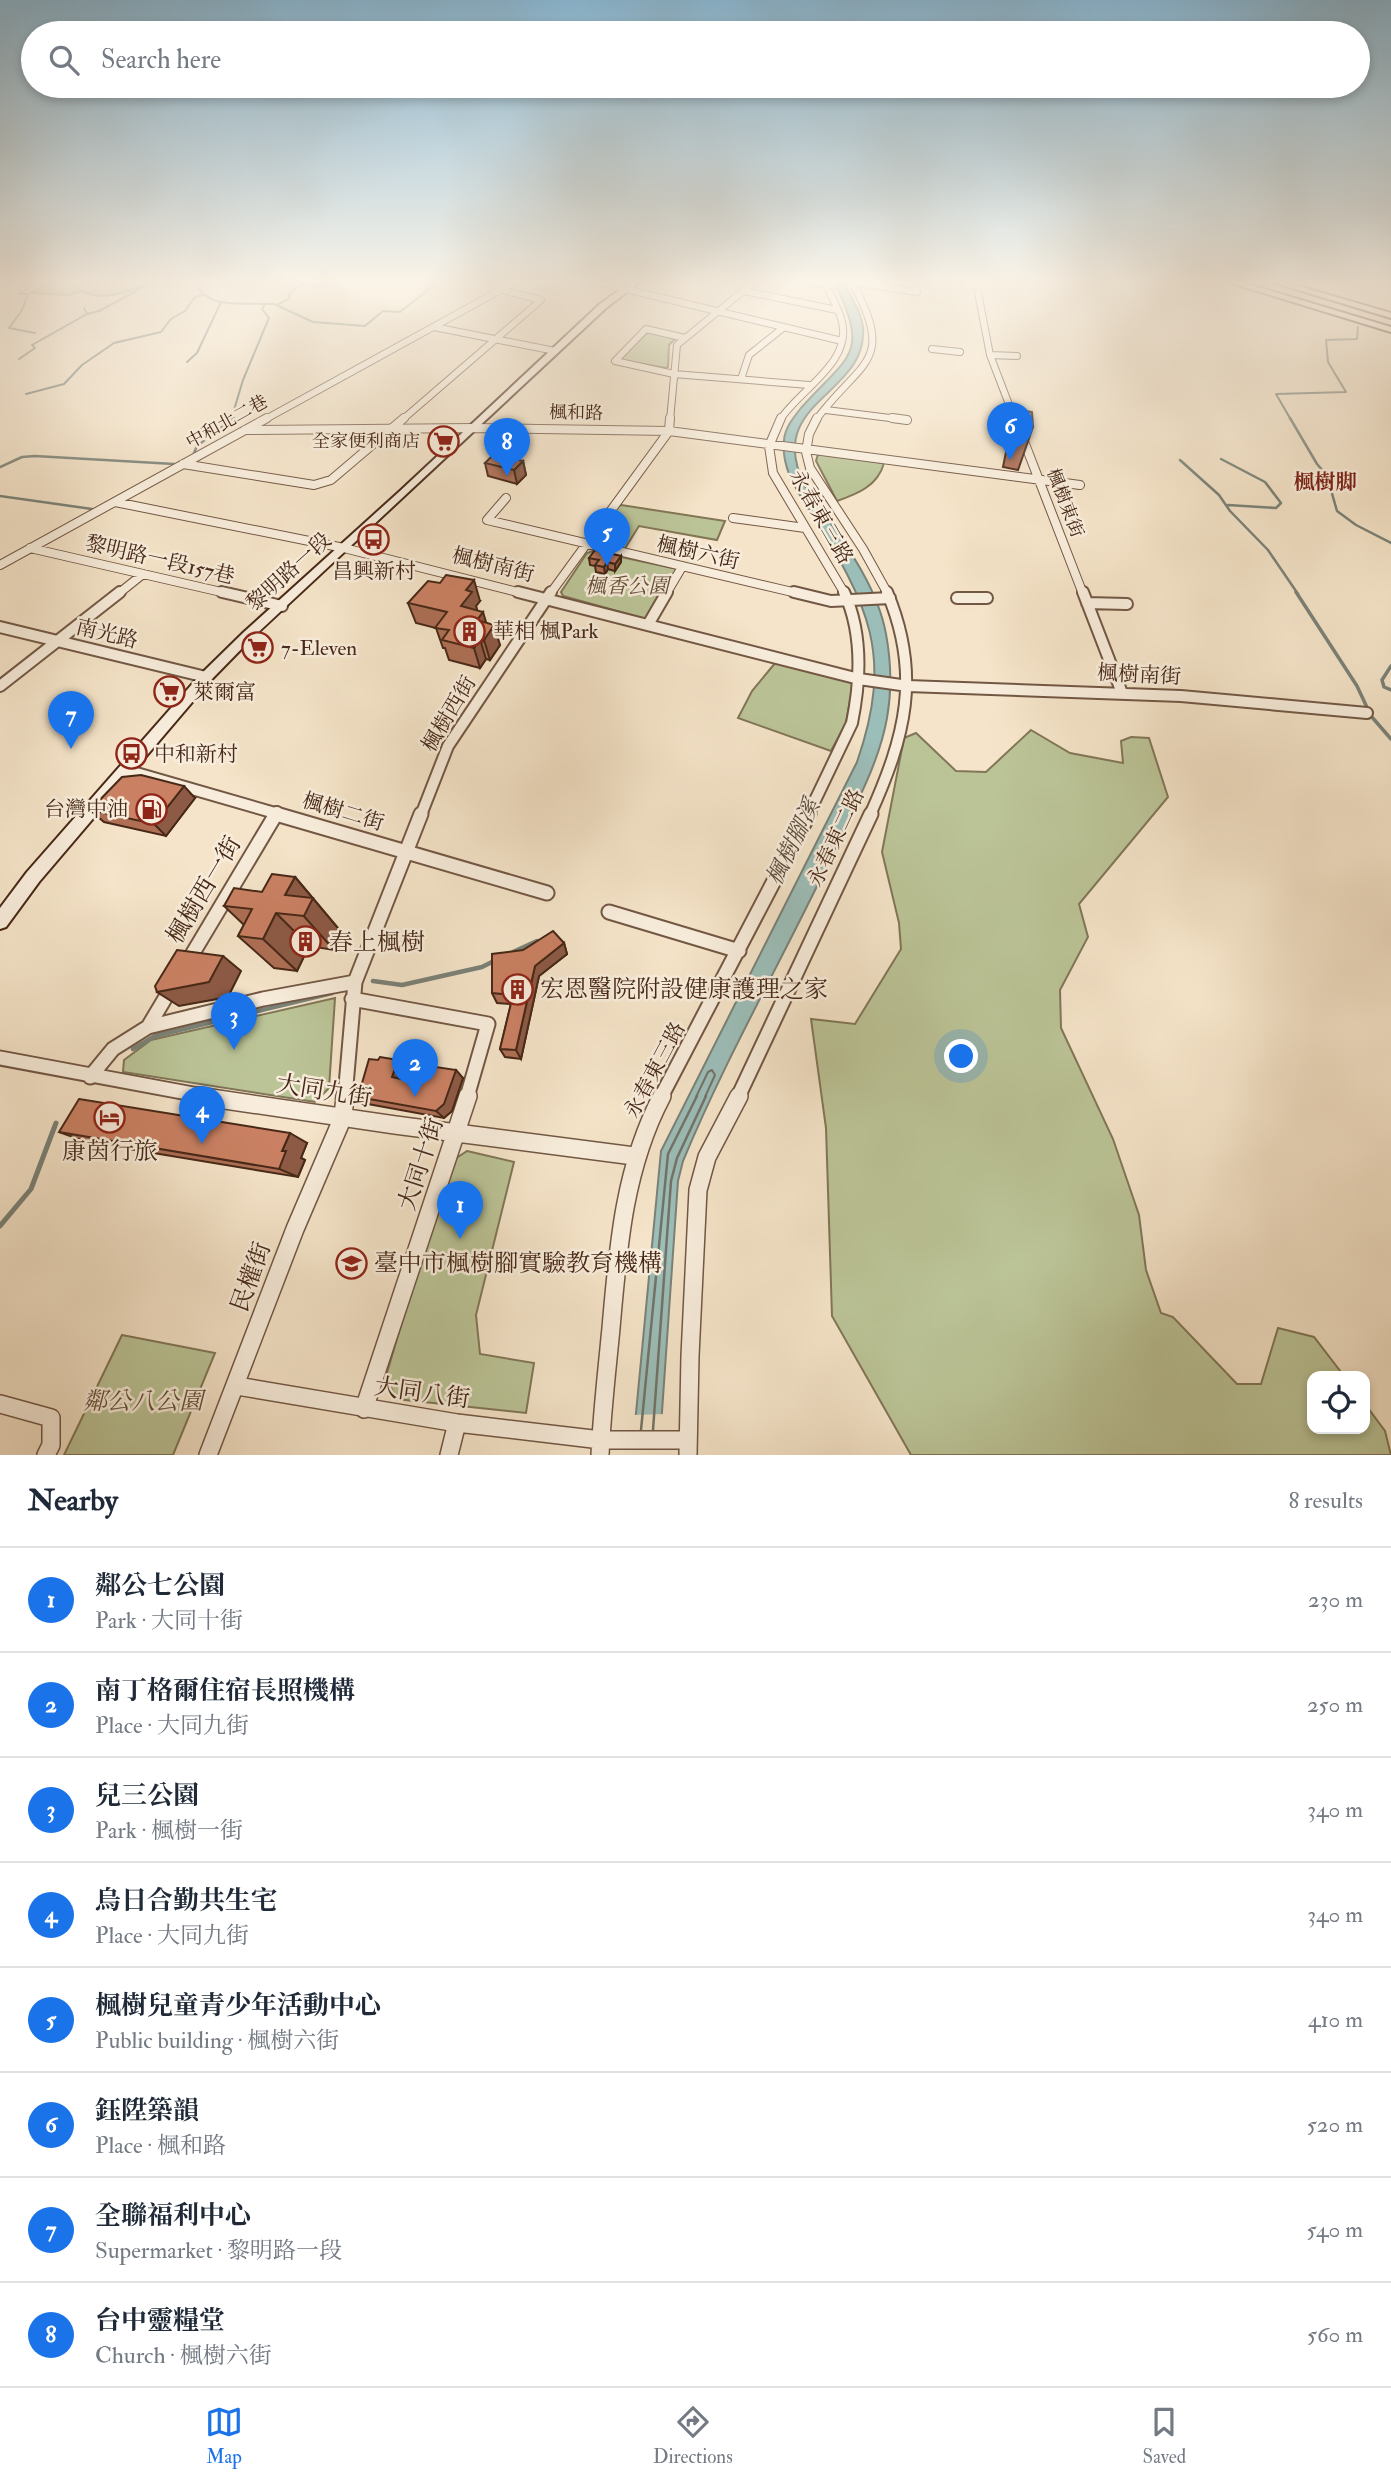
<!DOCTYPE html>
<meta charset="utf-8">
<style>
:root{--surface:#fff;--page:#f2f2f3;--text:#1f2937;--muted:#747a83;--line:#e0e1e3;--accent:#1a73e8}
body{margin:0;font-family:"IM FELL Double Pica","Noto Serif TC",serif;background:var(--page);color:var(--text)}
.controls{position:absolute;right:21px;bottom:21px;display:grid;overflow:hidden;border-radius:14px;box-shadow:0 4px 10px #0003}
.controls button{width:63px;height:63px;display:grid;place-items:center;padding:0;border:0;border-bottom:2px solid var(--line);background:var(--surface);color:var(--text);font:35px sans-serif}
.you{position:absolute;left:962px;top:1057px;width:24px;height:24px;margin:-18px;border:5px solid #fff;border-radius:50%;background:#1a73e8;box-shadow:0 0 0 10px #1a73e833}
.badge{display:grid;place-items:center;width:46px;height:46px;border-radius:50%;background:var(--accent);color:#fff;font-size:23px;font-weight:700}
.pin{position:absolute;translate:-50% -58px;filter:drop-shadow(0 2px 4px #0008)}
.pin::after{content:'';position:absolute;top:37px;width:24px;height:21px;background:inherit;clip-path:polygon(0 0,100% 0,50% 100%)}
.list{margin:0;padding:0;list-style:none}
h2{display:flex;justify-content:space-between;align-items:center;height:91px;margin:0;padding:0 28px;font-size:30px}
h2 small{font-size:23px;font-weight:400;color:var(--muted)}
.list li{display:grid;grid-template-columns:46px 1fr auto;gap:21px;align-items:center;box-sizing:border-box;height:105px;padding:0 28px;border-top:2px solid var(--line)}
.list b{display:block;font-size:26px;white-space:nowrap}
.list p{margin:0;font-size:23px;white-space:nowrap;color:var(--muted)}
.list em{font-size:23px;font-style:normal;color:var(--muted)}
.icon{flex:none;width:38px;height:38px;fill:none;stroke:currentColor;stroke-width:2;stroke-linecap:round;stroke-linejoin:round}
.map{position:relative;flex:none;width:1391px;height:1455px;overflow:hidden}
.search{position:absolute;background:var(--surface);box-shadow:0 4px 10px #0003;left:21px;right:21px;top:21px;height:77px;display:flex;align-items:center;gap:18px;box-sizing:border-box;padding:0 24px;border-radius:38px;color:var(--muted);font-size:26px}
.sheet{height:931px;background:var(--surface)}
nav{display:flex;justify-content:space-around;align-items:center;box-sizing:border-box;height:98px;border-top:2px solid var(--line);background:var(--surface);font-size:19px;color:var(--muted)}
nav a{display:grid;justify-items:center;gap:4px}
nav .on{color:var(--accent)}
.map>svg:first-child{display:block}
.green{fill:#bbc497;stroke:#817657;stroke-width:2}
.water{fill:#9cbeb9;stroke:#7a8278;stroke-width:2}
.pier{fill:#f5e4c9}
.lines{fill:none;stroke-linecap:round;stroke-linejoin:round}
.shore-far1{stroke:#727368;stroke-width:2}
.shore{stroke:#727368;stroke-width:2.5}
.stream-far4{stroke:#7a8278;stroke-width:2}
.stream-far3{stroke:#7a8278;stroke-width:2.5}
.stream-far2{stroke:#7a8278;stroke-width:3.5}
.stream-far1{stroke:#7a8278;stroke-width:4.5}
.stream{stroke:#7a8278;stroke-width:5}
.street-far4-casing{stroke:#725744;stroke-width:8}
.street-far3-casing{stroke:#725744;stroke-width:10}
.street-far2-casing{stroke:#725744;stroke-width:14}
.street-far1-casing{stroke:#725744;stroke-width:17}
.street-casing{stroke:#725744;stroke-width:20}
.secondary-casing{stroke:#472817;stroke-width:4}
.street-far4{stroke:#f8eddc;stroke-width:6}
.street-far3{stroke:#f8eddc;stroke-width:8}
.street-far2{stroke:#f8eddc;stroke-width:10}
.street-far1{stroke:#f8eddc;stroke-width:13}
.street{stroke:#f8eddc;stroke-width:17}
.secondary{fill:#f8eddc;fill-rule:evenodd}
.wall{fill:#ae6f55;stroke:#472817;stroke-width:2}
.shaded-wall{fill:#8d5a45;stroke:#472817;stroke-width:2}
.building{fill:#ca8163;stroke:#472817;stroke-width:2}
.labels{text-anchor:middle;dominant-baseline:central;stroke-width:5;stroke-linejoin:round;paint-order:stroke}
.far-street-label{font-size:18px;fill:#472817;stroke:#f8eddc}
.far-poi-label{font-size:18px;fill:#472817;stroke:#f8eddc;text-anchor:end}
.far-quarter-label{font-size:21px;font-weight:bold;fill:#7a1f14;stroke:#f8eddc}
.street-label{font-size:21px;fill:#472817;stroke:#f8eddc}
.poi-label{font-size:21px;fill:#472817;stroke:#f8eddc;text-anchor:start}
.park-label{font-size:21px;font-style:italic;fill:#644f37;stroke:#f8eddc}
.water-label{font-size:23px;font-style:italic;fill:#5c4e40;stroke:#f8eddc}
.near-street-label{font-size:24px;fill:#472817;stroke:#f8eddc}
.near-poi-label{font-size:24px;fill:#472817;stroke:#f8eddc;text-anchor:start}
.near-park-label{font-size:24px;font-style:italic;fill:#644f37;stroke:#f8eddc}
</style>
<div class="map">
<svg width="1391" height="1455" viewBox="0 0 1391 1455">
<rect width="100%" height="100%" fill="#f5e4c9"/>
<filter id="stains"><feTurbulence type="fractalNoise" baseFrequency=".00286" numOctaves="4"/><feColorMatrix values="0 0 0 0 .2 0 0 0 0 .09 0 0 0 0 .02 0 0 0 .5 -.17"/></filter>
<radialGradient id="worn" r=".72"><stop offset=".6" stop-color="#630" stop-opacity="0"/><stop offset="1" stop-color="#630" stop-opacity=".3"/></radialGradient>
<!-- green -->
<path class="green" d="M53,282H153C134,290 102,303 82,291L68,295L30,293Z
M650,330L675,339L669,345L668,367L665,368L622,360L621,358Z
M818,454L884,463C878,486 857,494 837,501L816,461Z
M621,505L725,521L717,540L639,526L624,550L594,542L615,509Z
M593,551L677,569L646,619L563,596L561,592L587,553Z
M776,662L853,683L846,723L831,751L738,718L752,691Z
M1031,730L1070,753L1123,763L1121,741L1131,737L1149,738L1168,797L1079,904L1088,937L1060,990L1061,1028L1113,1139L1139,1215L1146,1270L1161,1313L1173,1317L1237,1384H1261L1278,1328L1314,1337L1344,1376H1312V1429H1365V1404L1385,1431L1391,1455H911L832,1316L826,1128L811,1019L855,1024L901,949L899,923L882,852L904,738L916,733L956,771L986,772Z
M335,998L329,1088L315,1102L123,1072L124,1060L151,1040Z
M467,1151L514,1162L476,1315L480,1354L534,1363L526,1413L396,1399L386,1376L449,1163Z
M122,1335L215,1353L173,1455H64Z"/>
<!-- water -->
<path class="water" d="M834,282H843C850,296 861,311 863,327C869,396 762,400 805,486C835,531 876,579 886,634C891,661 892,690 887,718C879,764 853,809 834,851C785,955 727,1055 683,1161L678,1181L659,1455H632L661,1151L857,762C894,655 869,605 811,513C797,490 781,469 784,440C785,428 793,418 801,408C848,355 871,356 834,282Z"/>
<!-- pier -->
<path class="pier" d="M665,1414L662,1455H629L632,1415Z"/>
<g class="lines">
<!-- shore-far1 -->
<path class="shore-far1" d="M696,1097L708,1072L712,1070L715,1075L705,1097"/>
<!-- shore -->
<path class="shore" d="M641,1430L668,1154L697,1096
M653,1430L671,1181L677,1158L706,1096"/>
<!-- stream-far4 -->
<path class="stream-far4" d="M203,282L198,287C208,308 245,303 265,304
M277,305L290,298L288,295L300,285L321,287L333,282
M87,314L99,311L153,282
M35,333L9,328L22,310L28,294H19L39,282
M19,359L35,348L32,345L87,314L84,308
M187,362L197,353L221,302
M26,394L64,384L82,365L114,343L161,332L171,319L185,311L195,297L204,295
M231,420L243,380L269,318L262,309L265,304H274L313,322L365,326L383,311L400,312L438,282
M1291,420L1276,394L1346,392L1328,362L1326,340L1357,339L1358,327"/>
<!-- stream-far3 -->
<path class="stream-far3" d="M1290,418L1317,464L1334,484L1331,490L1337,511L1356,525L1391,543
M194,453L197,446L234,418
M1221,459L1265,482L1281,503L1276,508L1228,505
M1180,460L1219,495L1230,511L1268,550L1298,594
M0,467L22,457L35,456L174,464
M0,496L92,509"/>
<!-- stream-far2 -->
<path class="stream-far2" d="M1296,592L1357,686L1371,716L1391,739
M1391,666L1382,680L1384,687L1391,690"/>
<!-- stream-far1 -->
<path class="stream-far1" d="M513,952L537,941
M373,981L402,985L482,967L496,960
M133,1049L155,1036L332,993"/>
<!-- stream -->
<path class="stream" d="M0,1226L31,1189L56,1123"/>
<defs>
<path id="street-far4" d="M596,282L842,341
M810,282L826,285
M852,282L917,292L914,282
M976,282L990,355L1015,420
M1382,282L1391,285
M744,291L837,310
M434,327L555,351
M685,338L646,329L615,361L674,374L809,385
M932,349L960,352
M990,355L1017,356
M741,379L749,355L783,328
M826,410L906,420
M264,420L515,282
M402,420L541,300L502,290
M670,420L677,345L754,282
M780,420C799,390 852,363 842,322C839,308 831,295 824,282
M816,420C860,360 897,364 852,282"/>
<path id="street-far3" d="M781,418L769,446L773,473L845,594
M817,418L809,434L806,452L810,468L863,549L888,594
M892,418L907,420
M1015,418L1083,594
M245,430L473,428L669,431L1080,485
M183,464L314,485L331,480L404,418
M506,498L487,520L801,594
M115,502L344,548L525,594
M733,518L805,528
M30,548L230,594
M0,565L267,418
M118,594L143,574
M550,594L669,431L670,418
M666,594L682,567"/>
<path id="street-far2" d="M222,592L282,606
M518,592L859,679L908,686L1181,696L1367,713
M794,592L831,601L890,598
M1083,592L1122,693
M957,598H987
M1087,603L1127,604
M649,623L667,592
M0,627L206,677
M0,686L120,592
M126,770L282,815
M275,815L277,812
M421,815L448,746L551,592
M808,815L852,723C861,679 863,633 844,592
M870,815C905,737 922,675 887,592"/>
<path id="street-far1" d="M276,814L547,893
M609,912L739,951
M187,963L276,814
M352,999L488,1024L467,1097
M148,1027L173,985
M0,1058L209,1097
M90,1077L113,1049L148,1027L263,999L355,982
M345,1097L355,982L421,814
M661,1097L809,814
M738,1097L871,814"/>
<path id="street" d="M198,1096L395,1125L634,1156
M237,1386L457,1423L601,1440H688
M0,1404L51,1418V1445L46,1455
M364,1409L468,1096
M208,1455L295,1229L343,1117L345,1096
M449,1455L457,1423
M600,1455C602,1412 607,1370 611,1328C618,1247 624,1168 662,1096
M688,1455L690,1356L698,1190L707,1157L739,1096"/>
<path id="secondary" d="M631,282H640L606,308L252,638L211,680L39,882L6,927L0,929V908L27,872L201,674L244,632L400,491L600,304Z
M1228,282H1241L1391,327V332Z
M1272,282H1285L1391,313V318Z"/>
</defs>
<!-- street-far4 casing -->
<use href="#street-far4" class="street-far4-casing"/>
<!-- street-far3 casing -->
<use href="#street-far3" class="street-far3-casing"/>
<!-- street-far2 casing -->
<use href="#street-far2" class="street-far2-casing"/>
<!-- street-far1 casing -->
<use href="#street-far1" class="street-far1-casing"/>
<!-- street casing -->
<use href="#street" class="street-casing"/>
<!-- secondary casing -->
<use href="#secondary" class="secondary-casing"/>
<!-- street-far4 -->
<use href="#street-far4" class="street-far4"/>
<!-- street-far3 -->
<use href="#street-far3" class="street-far3"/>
<!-- street-far2 -->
<use href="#street-far2" class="street-far2"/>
<!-- street-far1 -->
<use href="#street-far1" class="street-far1"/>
<!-- street -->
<use href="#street" class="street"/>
<!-- secondary -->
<use href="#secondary" class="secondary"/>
</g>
<!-- wall -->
<path class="wall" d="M1021,410L1033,427L1018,470L1003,467L1006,452Z
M523,461L526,475L517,484L488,476L485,463Z
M621,556V562L615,571L608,569L605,574L596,572L595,566L590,565L589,558Z
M480,601L476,606L477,610L486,623L500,645L490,660L486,659L480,668L449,660L445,648H443L436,628L416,623L408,603Z
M195,798L166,836L104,822L90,810Z
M295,877L342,933L334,950L309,946L297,971L274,968L238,936L244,925L224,906L262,892Z
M564,943L567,954L539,976L521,1059L505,1057L500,1049L511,1004L497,1003L492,993Z
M378,1060H398L407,1068L403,1079L410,1081L463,1078L452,1111L444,1118L368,1104L358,1097Z
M59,1132L307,1143L301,1158L305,1160L298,1177L87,1142Z"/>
<!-- shaded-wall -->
<path class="shaded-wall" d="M523,461L526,475L517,484L514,470Z
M621,556V562L615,571V564Z
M607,562L608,569L605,574L604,567Z
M474,580L480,601L476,606L478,613L461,606L466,590Z
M483,612L489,632L494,625L500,645L490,660L484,640L485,638L483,641L477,620Z
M480,639L486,659L480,668L474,648Z
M184,786L195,798L166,836L154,824Z
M295,877L342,933L334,950L285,895Z
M276,913L309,946L297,971L263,939Z
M564,943L567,954L539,976L521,1059L516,1050L535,966Z
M223,956L241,971L228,997L179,1006L157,992Z
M398,1060L407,1068L400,1085L392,1077Z
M456,1070L463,1078L452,1111L444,1118L436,1111Z
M290,1133L307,1143L301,1158L305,1160L298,1177L279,1169L282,1151Z"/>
<!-- building -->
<path class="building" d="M1021,410L1032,412L1033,427L1017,425Z
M494,454L523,461L514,470L485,463Z
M595,550L621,556L615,564L607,562L604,567L595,565L599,560L589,558Z
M446,575L474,580L466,590L472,592L461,606L483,612L477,620L494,625L484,640L480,639L474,648L442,640L449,630L435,628L447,612L408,603L428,581L440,583Z
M141,775L184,786L154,824L90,810L122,777Z
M272,874L295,877L285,895L313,898L304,916L276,913L263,939L238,936L252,909L224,906L234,888L262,892Z
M553,931L564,943L535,966L516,1050L500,1049L513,995L492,993V954L523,950Z
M177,950L223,956L209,982L157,992L155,986Z
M380,1057L398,1060L392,1077L410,1081L416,1064L456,1070L444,1104L436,1111L358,1097L369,1059L378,1060Z
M79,1099L290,1133L282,1151H286L279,1169L59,1132Z"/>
<!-- sky -->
<linearGradient id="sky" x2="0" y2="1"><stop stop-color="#89b8d5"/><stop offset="0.58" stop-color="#faf3e7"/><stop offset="1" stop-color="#faf3e7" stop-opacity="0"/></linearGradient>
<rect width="1391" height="486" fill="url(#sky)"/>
<!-- icons -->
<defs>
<symbol id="supermarket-ring" viewBox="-11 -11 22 22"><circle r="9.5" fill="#f8eddc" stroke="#8f2418" stroke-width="1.5"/><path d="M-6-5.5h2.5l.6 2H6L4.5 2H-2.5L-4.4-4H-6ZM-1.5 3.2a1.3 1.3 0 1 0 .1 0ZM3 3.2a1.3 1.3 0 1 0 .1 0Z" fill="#8f2418"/></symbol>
<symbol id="bus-ring" viewBox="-11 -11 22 22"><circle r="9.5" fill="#f8eddc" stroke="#8f2418" stroke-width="1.5"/><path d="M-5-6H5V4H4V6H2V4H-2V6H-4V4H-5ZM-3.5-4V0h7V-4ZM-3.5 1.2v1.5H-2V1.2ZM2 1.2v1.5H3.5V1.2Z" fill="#8f2418"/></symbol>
<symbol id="building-ring" viewBox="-11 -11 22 22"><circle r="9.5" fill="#f8eddc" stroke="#8f2418" stroke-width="1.5"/><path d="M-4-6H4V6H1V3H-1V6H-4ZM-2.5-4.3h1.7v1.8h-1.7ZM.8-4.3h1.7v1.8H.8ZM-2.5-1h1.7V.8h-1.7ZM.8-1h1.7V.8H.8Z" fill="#8f2418"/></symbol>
<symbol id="fuel-ring" viewBox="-11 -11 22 22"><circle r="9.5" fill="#f8eddc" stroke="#8f2418" stroke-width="1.5"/><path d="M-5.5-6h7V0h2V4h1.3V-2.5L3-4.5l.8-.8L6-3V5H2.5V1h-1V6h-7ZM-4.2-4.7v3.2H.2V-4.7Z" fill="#8f2418"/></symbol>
<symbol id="hotel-ring" viewBox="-11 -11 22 22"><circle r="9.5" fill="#f8eddc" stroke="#8f2418" stroke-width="1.5"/><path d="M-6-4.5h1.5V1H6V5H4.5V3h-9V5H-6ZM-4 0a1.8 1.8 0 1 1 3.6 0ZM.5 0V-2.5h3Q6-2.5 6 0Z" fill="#8f2418"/></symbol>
<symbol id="school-ring" viewBox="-11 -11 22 22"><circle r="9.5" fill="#f8eddc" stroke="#8f2418" stroke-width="1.5"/><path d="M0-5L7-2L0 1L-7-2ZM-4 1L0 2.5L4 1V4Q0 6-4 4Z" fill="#8f2418"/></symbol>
</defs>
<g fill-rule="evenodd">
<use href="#supermarket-ring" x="426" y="424" width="35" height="35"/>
<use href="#bus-ring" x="356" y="522" width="35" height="35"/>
<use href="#building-ring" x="452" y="614" width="35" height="35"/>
<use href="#supermarket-ring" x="240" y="630" width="35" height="35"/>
<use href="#supermarket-ring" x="152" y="674" width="35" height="35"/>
<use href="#bus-ring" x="114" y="736" width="35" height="35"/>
<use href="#fuel-ring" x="134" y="792" width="35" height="35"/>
<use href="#building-ring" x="288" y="924" width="35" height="35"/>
<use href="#building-ring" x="500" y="972" width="35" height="35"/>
<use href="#hotel-ring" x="92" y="1100" width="35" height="35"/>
<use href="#school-ring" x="334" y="1246" width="35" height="35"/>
</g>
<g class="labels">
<!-- far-street labels -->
<g class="far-street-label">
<text transform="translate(576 413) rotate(1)">楓和路</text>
<text transform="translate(227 422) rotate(-29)">中和北二巷</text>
<text transform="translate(1065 503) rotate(69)">楓樹東街</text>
</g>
<!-- far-poi labels -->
<g class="far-poi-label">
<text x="420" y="441">全家便利商店</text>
</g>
<!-- far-quarter labels -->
<g class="far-quarter-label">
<text x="1325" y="482">楓樹脚</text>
</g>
<!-- street labels -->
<g class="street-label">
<text transform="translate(821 517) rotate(60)">永春東三路</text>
<text transform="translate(698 553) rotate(13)">楓樹六街</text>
<text transform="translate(160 560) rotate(13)">黎明路一段157巷</text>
<text transform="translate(493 565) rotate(14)">楓樹南街</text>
<text transform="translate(289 572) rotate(-42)">黎明路一段</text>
<text transform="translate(107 634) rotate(14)">南光路</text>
<text transform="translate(1139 675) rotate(3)">楓樹南街</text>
<text transform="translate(449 714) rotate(-59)">楓樹西街</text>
<text transform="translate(343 812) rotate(17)">楓樹二街</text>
<text transform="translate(836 838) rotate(-65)">永春東二路</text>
<text transform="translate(655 1070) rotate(-62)">永春東三路</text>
</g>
<!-- poi labels -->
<g class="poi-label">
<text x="374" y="571" text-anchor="middle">昌興新村</text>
<text x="493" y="631">華相 楓Park</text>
<text x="281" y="648">7-Eleven</text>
<text x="193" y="692">萊爾富</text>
<text x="154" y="754">中和新村</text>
<text x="128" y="809" text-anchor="end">台灣中油</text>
</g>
<!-- park labels -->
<g class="park-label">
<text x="627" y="586">楓香公園</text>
</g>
<!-- water labels -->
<g class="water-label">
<text transform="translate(793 842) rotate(-64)">楓樹腳溪</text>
</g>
<!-- near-street labels -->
<g class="near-street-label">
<text transform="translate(204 890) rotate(-59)">楓樹西一街</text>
<text transform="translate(324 1091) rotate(9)">大同九街</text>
<text transform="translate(421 1164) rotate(-72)">大同十街</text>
<text transform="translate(251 1277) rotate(-70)">民權街</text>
<text transform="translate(422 1393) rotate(8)">大同八街</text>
</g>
<!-- near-poi labels -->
<g class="near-poi-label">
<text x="329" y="942">春上楓樹</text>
<text x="540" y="989">宏恩醫院附設健康護理之家</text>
<text x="110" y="1151" text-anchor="middle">康茵行旅</text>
<text x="374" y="1263">臺中市楓樹腳實驗教育機構</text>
</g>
<!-- near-park labels -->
<g class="near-park-label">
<text x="143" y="1401">鄰公八公園</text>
</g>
</g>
<rect width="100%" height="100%" filter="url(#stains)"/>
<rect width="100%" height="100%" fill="url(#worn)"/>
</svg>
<div class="controls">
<button><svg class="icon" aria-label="locate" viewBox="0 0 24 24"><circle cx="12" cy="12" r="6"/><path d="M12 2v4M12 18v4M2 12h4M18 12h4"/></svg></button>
</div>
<div class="you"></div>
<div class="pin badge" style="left:460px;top:1239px">1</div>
<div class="pin badge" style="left:415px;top:1097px">2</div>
<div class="pin badge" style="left:234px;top:1050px">3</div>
<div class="pin badge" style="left:202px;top:1144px">4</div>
<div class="pin badge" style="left:607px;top:566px">5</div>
<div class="pin badge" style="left:1010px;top:460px">6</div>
<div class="pin badge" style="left:71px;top:749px">7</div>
<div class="pin badge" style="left:507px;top:476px">8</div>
<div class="search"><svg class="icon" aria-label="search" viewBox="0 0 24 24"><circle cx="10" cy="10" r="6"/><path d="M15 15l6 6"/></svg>Search here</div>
</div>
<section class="sheet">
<h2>Nearby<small>8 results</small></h2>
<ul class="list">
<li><span class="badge">1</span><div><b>鄰公七公園</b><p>Park · 大同十街</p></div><em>230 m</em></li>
<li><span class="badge">2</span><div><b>南丁格爾住宿長照機構</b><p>Place · 大同九街</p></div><em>250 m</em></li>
<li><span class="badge">3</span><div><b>兒三公園</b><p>Park · 楓樹一街</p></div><em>340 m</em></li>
<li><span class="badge">4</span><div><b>烏日合勤共生宅</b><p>Place · 大同九街</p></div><em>340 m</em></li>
<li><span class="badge">5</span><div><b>楓樹兒童青少年活動中心</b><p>Public building · 楓樹六街</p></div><em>410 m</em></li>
<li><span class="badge">6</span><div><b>鈺陞築韻</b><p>Place · 楓和路</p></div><em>520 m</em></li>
<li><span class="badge">7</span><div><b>全聯福利中心</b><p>Supermarket · 黎明路一段</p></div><em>540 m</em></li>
<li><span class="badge">8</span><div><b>台中靈糧堂</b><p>Church · 楓樹六街</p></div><em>560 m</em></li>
</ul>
</section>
<nav>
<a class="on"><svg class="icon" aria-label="map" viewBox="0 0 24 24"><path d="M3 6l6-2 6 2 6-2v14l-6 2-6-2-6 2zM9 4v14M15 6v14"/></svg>Map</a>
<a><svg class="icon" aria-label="directions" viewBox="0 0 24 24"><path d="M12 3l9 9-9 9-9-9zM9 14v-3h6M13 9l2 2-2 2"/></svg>Directions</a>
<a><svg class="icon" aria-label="saved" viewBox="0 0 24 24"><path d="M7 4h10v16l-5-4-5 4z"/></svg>Saved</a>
</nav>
